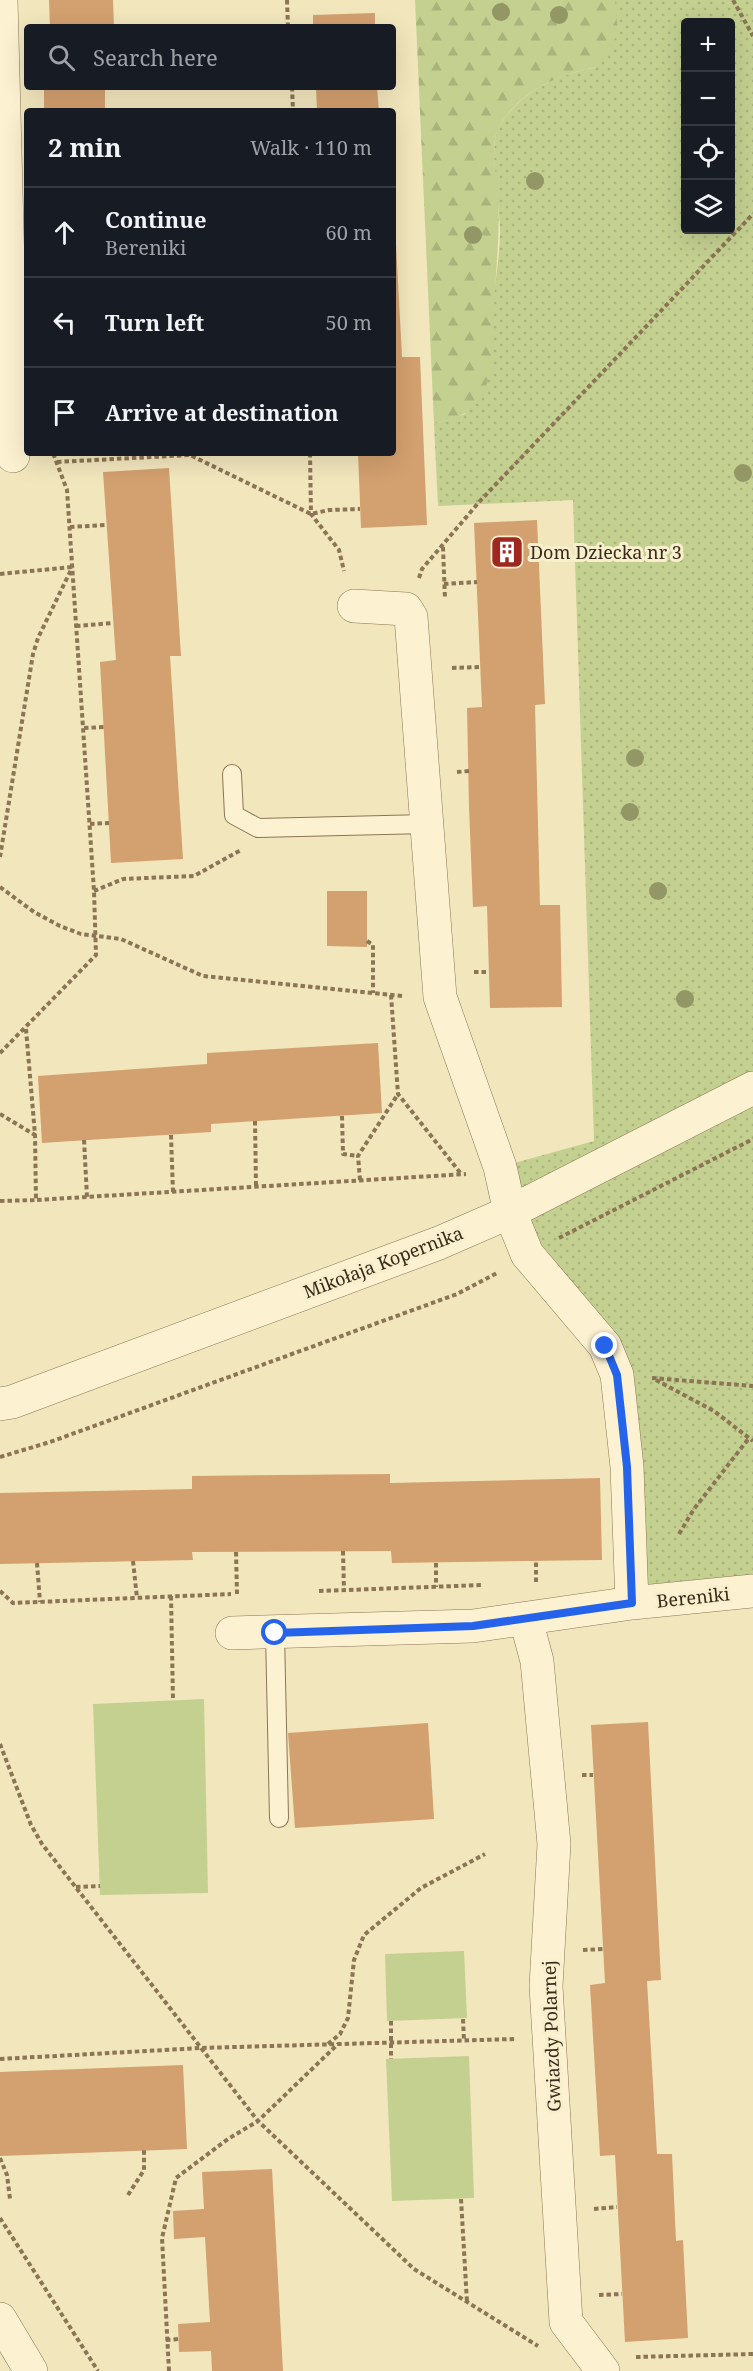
<!DOCTYPE html>
<meta charset="utf-8">
<style>
:root{--surface:#171b24;--page:#20242c;--text:#f1f3f6;--muted:#9ea1a6;--line:#363941}
body{margin:0;font-family:"Noto Serif",serif;background:var(--page);color:var(--text)}
.controls{position:absolute;right:18px;top:18px;display:grid;overflow:hidden;border-radius:6px;box-shadow:0 6px 24px #0002}
.controls button{width:54px;height:54px;display:grid;place-items:center;padding:0;border:0;border-bottom:2px solid var(--line);background:var(--surface);color:var(--text);font:30px sans-serif}
.stop{position:absolute;width:18px;height:18px;margin:-14px;border:4px solid #2563eb;border-radius:50%;background:#fff}
.stop.end{background:#2563eb;border-color:#fff;box-shadow:0 2px 6px #0008}
.list{margin:0;padding:0;list-style:none}
h2{display:flex;justify-content:space-between;align-items:center;height:78px;margin:0;padding:0 24px;font-size:26px}
h2 small{font-size:20px;font-weight:400;color:var(--muted)}
.list li{display:grid;grid-template-columns:39px 1fr auto;gap:18px;align-items:center;box-sizing:border-box;height:90px;padding:0 24px;border-top:2px solid var(--line)}
.list b{display:block;font-size:22px;white-space:nowrap}
.list p{margin:0;font-size:20px;white-space:nowrap;color:var(--muted)}
.list em{font-size:20px;font-style:normal;color:var(--muted)}
.icon{flex:none;width:33px;height:33px;fill:none;stroke:currentColor;stroke-width:2;stroke-linecap:round;stroke-linejoin:round}
.map{position:relative;flex:none;width:753px;height:2371px;overflow:hidden}
.search{position:absolute;background:var(--surface);box-shadow:0 6px 24px #0002;left:24px;top:24px;width:372px;height:66px;display:flex;align-items:center;gap:15px;box-sizing:border-box;padding:0 21px;border-radius:6px;color:var(--muted);font-size:22px}
.panel{position:absolute;background:var(--surface);box-shadow:0 6px 24px #0002;left:24px;top:108px;width:372px;height:348px;border-radius:6px}
.map>svg:first-child{display:block}
.grass{fill:url(#grass-dots);fill-rule:evenodd}
.forest{fill:url(#forest-firs)}
.park{fill:#c4d090}
.building{fill:#d3a06f}
.lines{fill:none;stroke-linecap:round;stroke-linejoin:round}
.lane-casing{stroke:#8b7555;stroke-width:20}
.street-casing{stroke:#8b7555;stroke-width:34}
.path{stroke:#8b7555;stroke-width:4;stroke-dasharray:4.5 3;stroke-linecap:butt}
.lane{stroke:#fcf2d1;stroke-width:18}
.street{stroke:#fcf2d1;stroke-width:33}
.tree{fill:#939766}
.route{stroke:#2563eb;stroke-width:8}
.labels{text-anchor:middle;dominant-baseline:central;stroke-width:6;stroke-linejoin:round;paint-order:stroke}
.poi-label{font-size:18px;fill:#392b1b;stroke:#f8efcd;text-anchor:start}
.street-label{font-size:18px;fill:#392b1b;stroke:#f8efcd}
</style>
<div class="map">
<svg width="753" height="2371" viewBox="0 0 753 2371">
<defs>
<pattern id="grass-dots" width="8" height="8" patternUnits="userSpaceOnUse" patternTransform="scale(1.5)"><rect width="8" height="8" fill="#c4d090"/><path d="M2 2h.1M6 6h.1" fill="none" stroke="#a9b37c" stroke-width="1.8" stroke-linecap="round"/></pattern>
<pattern id="forest-firs" width="22" height="20" patternUnits="userSpaceOnUse" patternTransform="scale(1.5)"><rect width="22" height="20" fill="#c4d090"/><path d="M5 1l3.5 6h-7zM16 11l3.5 6h-7z" fill="#a9b37c"/></pattern>
</defs>
<rect width="100%" height="100%" fill="#f2e6bd"/>
<!-- grass -->
<path class="grass" d="M615,0H753V1591L632,1603L617,1375L527,1254L500,1167L594,1141L573,500L438,506L434,424L465,414C479,355 498,296 500,235C501,208 487,148 499,127C520,91 557,75 596,67ZM686,22H730V230H686Z"/>
<!-- forest -->
<path class="forest" d="M415,0H615L618,34L596,67C558,75 519,91 499,127C489,146 497,174 498,195C500,227 497,258 495,290C492,326 499,371 478,402C467,416 450,419 434,424Z"/>
<!-- park -->
<path class="park" d="M204,1699L208,1893L100,1895L93,1704Z
M464,1951L467,2018L387,2021L385,1954Z
M469,2056L474,2198L392,2201L386,2059Z"/>
<!-- building -->
<path class="building" d="M49,0H113L114,27H50Z
M375,13V27H313V15Z
M44,87H105V111H44Z
M316,87H377L379,111H317Z
M393,187L402,357H420L427,525L361,528L358,453H393Z
M169,468L181,656H170L183,859L111,863L100,662L116,660L103,472Z
M537,520L545,704L535,705L540,905H560L562,1007L490,1008L487,906L473,907L469,807L467,708L482,707L474,523Z
M327,891H367V947L327,946Z
M378,1043L382,1113L211,1124V1132L42,1143L38,1076L207,1064V1053Z
M390,1474V1483L600,1478L602,1560L392,1563L391,1551L192,1552L193,1560L0,1564V1493L192,1489V1476Z
M648,1722L661,1980L647,1981L657,2154H672L676,2241L683,2240L688,2338L625,2342L615,2155L600,2156L590,1985L605,1983L591,1725Z
M428,1723L434,1819L295,1828L288,1733Z
M183,2065L187,2149L0,2156V2072Z
M272,2169L283,2371H212L211,2351L179,2352L178,2324L210,2322L205,2237L174,2239L173,2211L204,2209L202,2172Z"/>
<g class="lines">
<defs>
<path id="lane" d="M232,774L234,815L258,828L427,824
M275,1633L279,1818"/>
<path id="street" d="M1,0L13,456
M354,606L406,609L411,617L440,997L500,1167L510,1212L527,1254L605,1346L617,1375L627,1467L632,1603
M0,1404L12,1402L439,1243L510,1212L753,1088
M526,1620L537,1661L554,1844L546,1986L566,2322L603,2371
M232,1633L473,1626L632,1603L753,1591
M0,2319L31,2371"/>
</defs>
<!-- lane casing -->
<use href="#lane" class="lane-casing"/>
<!-- street casing -->
<use href="#street" class="street-casing"/>
<!-- path -->
<path class="path" d="M287,0L288,27
M733,0L753,36
M292,87L293,111
M310,453L311,514L339,550L344,571
M57,462L190,455L311,514L329,510L360,509
M70,527L106,525
M443,547L445,599
M0,574L72,567
M419,578L422,569L480,501L753,214
M444,584L477,582
M76,626L113,623
M452,668L481,667
M84,728L104,727
M457,772L469,771
M90,824L109,823
M0,857L33,654L38,638L72,568
M0,887L34,912L60,926L81,934L121,939L203,976L403,996
M94,891L123,879L194,876L241,850
M367,941L373,945V993
M474,972H489
M391,995L398,1094L462,1175
M26,1029L35,1135L36,1200L466,1174
M0,1053L96,955L94,891L67,490L53,453
M0,1114L35,1135
M342,1116L343,1154L358,1156
M255,1121L256,1187
M171,1135L173,1192
M84,1140L87,1197
M360,1180L358,1156L398,1094
M0,1201L36,1200
M559,1238L753,1139
M652,1378L753,1386
M656,1380L714,1411L753,1441
M0,1457L50,1442L457,1294L497,1273
M679,1534L694,1509L749,1438
M343,1551L344,1590
M236,1552L237,1594
M133,1561L137,1598
M37,1563L40,1602
M436,1563V1587
M536,1582V1561
M0,1591L13,1603L231,1594
M319,1591L483,1585
M171,1596L173,1700
M0,1744L31,1825L42,1844L258,2121L414,2269L538,2346
M582,1775H593
M76,1887L100,1886
M583,1950L603,1949
M463,2019L464,2041
M391,2021V2059
M328,2044L340,2034L348,2018L354,1960L364,1935L421,1888L485,1854
M0,2059L201,2048L515,2039
M0,2158L7,2175L10,2199
M128,2195L144,2170V2150
M461,2199L467,2302
M594,2209L617,2207
M0,2218L98,2371
M599,2295L622,2294
M166,2340L179,2339
M636,2357L753,2354
M169,2371L162,2238L176,2178L228,2139L258,2121L338,2044"/>
<!-- lane -->
<use href="#lane" class="lane"/>
<!-- street -->
<use href="#street" class="street"/>
</g>
<!-- trees -->
<g class="tree">
<circle cx="501" cy="12" r="9"/>
<circle cx="559" cy="15" r="9"/>
<circle cx="535" cy="181" r="9"/>
<circle cx="473" cy="235" r="9"/>
<circle cx="743" cy="473" r="9"/>
<circle cx="635" cy="758" r="9"/>
<circle cx="630" cy="812" r="9"/>
<circle cx="658" cy="891" r="9"/>
<circle cx="685" cy="999" r="9"/>
</g>
<g class="lines">
<!-- route -->
<path class="route" d="M275,1633L473,1626L632,1603L627,1467L617,1375L605,1346"/>
</g>
<!-- icons -->
<defs>
<symbol id="building-square" viewBox="-11 -11 22 22"><rect x="-9" y="-9" width="18" height="18" rx="4" fill="#9f271f" stroke="#f8efcd"/><path d="M-4-6H4V6H1V3H-1V6H-4ZM-2.5-4.3h1.7v1.8h-1.7ZM.8-4.3h1.7v1.8H.8ZM-2.5-1h1.7V.8h-1.7ZM.8-1h1.7V.8H.8Z" fill="#fff"/></symbol>
</defs>
<g fill-rule="evenodd">
<use href="#building-square" x="488" y="533" width="38" height="38"/>
</g>
<g class="labels">
<!-- poi labels -->
<g class="poi-label">
<text x="530" y="552">Dom Dziecka nr 3</text>
</g>
<!-- street labels -->
<g class="street-label">
<text transform="translate(383 1262) rotate(-21)">Mikołaja Kopernika</text>
<text transform="translate(693 1597) rotate(-6)">Bereniki</text>
<text transform="translate(551 2036) rotate(-92)">Gwiazdy Polarnej</text>
</g>
</g>
</svg>
<div class="controls">
<button>+</button>
<button>−</button>
<button><svg class="icon" aria-label="locate" viewBox="0 0 24 24"><circle cx="12" cy="12" r="6"/><path d="M12 2v4M12 18v4M2 12h4M18 12h4"/></svg></button>
<button><svg class="icon" aria-label="layers" viewBox="0 0 24 24"><path d="M12 4l9 5-9 5-9-5zM3 14l9 5 9-5"/></svg></button>
</div>
<div class="stop" style="left:275px;top:1633px"></div>
<div class="stop end" style="left:605px;top:1346px"></div>
<div class="search"><svg class="icon" aria-label="search" viewBox="0 0 24 24"><circle cx="10" cy="10" r="6"/><path d="M15 15l6 6"/></svg>Search here</div>
<section class="panel">
<h2>2 min<small>Walk · 110 m</small></h2>
<ul class="list">
<li><svg class="icon" aria-label="ahead" viewBox="0 0 24 24"><path d="M12 20V5M6 11l6-6 6 6"/></svg><div><b>Continue</b><p>Bereniki</p></div><em>60 m</em></li>
<li><svg class="icon" aria-label="left" viewBox="0 0 24 24"><path d="M17 20v-9H6M10 6l-5 5 5 5"/></svg><div><b>Turn left</b></div><em>50 m</em></li>
<li><svg class="icon" aria-label="arrive" viewBox="0 0 24 24"><path d="M6 21V4h12l-3 4 3 4H6"/></svg><div><b>Arrive at destination</b></div></li>
</ul>
</section>
</div>
